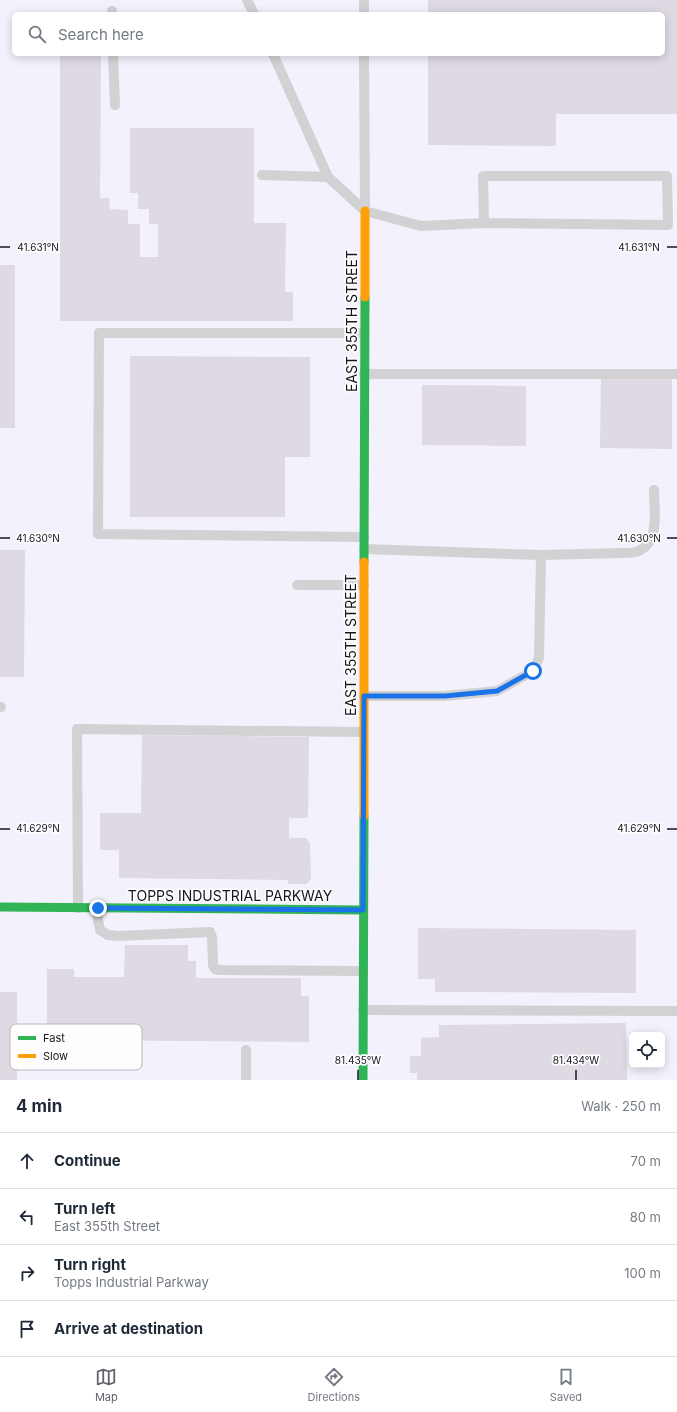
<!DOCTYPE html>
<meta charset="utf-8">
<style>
:root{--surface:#fff;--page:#f2f2f3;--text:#1f2937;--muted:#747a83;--line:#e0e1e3;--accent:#65626c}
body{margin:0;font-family:Inter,sans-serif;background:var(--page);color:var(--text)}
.controls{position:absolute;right:12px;bottom:12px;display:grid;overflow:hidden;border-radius:6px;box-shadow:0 2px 10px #0003}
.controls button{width:36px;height:36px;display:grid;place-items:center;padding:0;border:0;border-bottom:1px solid var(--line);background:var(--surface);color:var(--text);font:20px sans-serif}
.stop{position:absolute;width:12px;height:12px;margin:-9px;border:3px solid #1a73e8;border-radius:50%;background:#fff}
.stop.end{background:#1a73e8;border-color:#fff;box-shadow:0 1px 4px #0008}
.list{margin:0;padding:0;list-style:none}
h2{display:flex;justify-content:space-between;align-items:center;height:52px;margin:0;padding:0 16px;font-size:17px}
h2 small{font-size:13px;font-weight:400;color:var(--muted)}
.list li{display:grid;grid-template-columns:26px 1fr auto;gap:12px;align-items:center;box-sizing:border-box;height:56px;padding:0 16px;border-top:1px solid var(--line)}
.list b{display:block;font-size:15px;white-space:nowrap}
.list p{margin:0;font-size:13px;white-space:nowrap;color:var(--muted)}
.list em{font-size:13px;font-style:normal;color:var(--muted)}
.icon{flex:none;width:22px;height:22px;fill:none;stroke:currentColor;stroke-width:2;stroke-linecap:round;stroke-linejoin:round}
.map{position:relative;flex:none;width:677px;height:1080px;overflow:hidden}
.search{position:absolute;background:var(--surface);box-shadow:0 2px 10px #0003;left:12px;right:12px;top:12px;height:44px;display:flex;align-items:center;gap:10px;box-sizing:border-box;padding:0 14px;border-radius:6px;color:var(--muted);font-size:15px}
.sheet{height:276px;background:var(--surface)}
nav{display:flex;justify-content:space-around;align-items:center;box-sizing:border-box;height:56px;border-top:1px solid var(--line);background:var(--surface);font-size:11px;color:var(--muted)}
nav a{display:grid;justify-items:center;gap:2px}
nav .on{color:var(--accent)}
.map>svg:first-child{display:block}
.building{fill:#ded9e3}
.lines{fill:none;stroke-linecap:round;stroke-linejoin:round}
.lane{stroke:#d2d1d3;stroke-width:10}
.fast{stroke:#30b455;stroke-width:9}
.slow{stroke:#ff9f0a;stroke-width:9}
.route{stroke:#1a73e8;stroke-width:5}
.ticks{fill:none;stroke:#18151f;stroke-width:1.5}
.labels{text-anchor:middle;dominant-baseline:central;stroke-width:3.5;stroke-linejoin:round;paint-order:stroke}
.street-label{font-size:14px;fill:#18151f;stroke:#fdfdfd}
.key{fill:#fdfdfd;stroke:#b8b7ba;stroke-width:1}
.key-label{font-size:11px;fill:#18151f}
.ticks-label{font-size:10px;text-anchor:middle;fill:#18151f;stroke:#fdfdfd;stroke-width:3.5;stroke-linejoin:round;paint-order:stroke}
</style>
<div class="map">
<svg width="677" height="1080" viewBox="0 0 677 1080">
<rect width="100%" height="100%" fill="#f3f1fb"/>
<!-- building -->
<path class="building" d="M428,0H677V114H556V146L428,145V54H663V14H428Z
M60,54H101L100,198H109L110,209L128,210V224H140V257H158V224H149V209H138V193H130V128H254V223H286L285,292H293V321H60Z
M0,265H15V428H0Z
M130,356L310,357V457H285V517H130Z
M601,376H672V449L600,448Z
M422,385L526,386V446L422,445Z
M0,550H25L24,677H0Z
M142,735L309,737L308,818H289V838H306L310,843L311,878L307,884H288V880L119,878V850H100V813H141Z
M418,928L636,930V993L435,992V979H418Z
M125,945H188V961H196V978H301V996H309V1042L47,1040V969H74V977H124Z
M0,992H17V1080H0Z
M626,1023L627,1080H417V1073H410V1056H421V1038L439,1037V1025Z"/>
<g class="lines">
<!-- lane -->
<path class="lane" d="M247,0L254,14
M364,0V14
M112,11V14
M113,54L115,105
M273,54L328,177L365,211L421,226L484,223L483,176H667L668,225L484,223
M364,54L365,211
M262,175L328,177
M364,374H677
M364,537L98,534L99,333H364
M541,555L623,553C627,553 632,553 636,552C661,544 654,510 654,490
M297,585H364
M364,696H445L497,691L533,671L539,658L541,555L364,549
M0,707H1
M78,908L77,729L363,732
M98,908V920L100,930L108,935L118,936L210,932L212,937L213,965L215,969L220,970L363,971
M363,1010L677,1011
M246,1080V1050"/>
<!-- fast -->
<path class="fast" d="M364,562L365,297
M0,907L363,910
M363,1080L364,816"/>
<!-- slow -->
<path class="slow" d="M365,297V211
M364,816V562"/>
</g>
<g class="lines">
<!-- route -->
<path class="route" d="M98,908L363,910L364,696H445L497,691L533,671"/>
</g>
<!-- ticks -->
<path class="ticks" d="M0,247H10M667,247H677M0,538H10M667,538H677M0,829H10M667,829H677M358,1070V1080M576,1070V1080"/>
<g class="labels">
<!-- street labels -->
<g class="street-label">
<text transform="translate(351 321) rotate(-90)">EAST 355TH STREET</text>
<text transform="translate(350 645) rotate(-90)">EAST 355TH STREET</text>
<text x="230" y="895">TOPPS INDUSTRIAL PARKWAY</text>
</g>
</g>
<!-- legend -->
<rect x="10" y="1024" width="132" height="46" rx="6" class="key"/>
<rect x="18" y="1036" width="18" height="4" fill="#30b455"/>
<rect x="18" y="1054" width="18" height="4" fill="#ff9f0a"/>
<g class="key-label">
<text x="43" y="1042">Fast</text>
<text x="43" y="1060">Slow</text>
</g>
<g class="ticks-label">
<text x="38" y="251">41.631°N</text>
<text x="639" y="251">41.631°N</text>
<text x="38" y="542">41.630°N</text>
<text x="639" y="542">41.630°N</text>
<text x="38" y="832">41.629°N</text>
<text x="639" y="832">41.629°N</text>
<text x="358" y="1064">81.435°W</text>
<text x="576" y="1064">81.434°W</text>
</g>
</svg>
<div class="controls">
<button><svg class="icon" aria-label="locate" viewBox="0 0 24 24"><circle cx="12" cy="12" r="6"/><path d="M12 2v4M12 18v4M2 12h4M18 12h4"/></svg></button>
</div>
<div class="stop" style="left:533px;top:671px"></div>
<div class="stop end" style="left:98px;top:908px"></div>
<div class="search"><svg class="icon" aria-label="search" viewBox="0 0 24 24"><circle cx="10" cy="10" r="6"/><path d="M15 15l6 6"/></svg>Search here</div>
</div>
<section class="sheet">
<h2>4 min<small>Walk · 250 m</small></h2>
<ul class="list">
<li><svg class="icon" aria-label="ahead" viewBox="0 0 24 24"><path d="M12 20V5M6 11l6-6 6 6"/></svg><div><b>Continue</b></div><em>70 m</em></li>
<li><svg class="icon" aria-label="left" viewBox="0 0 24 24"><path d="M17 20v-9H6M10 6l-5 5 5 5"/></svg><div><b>Turn left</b><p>East 355th Street</p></div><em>80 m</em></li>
<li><svg class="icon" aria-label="right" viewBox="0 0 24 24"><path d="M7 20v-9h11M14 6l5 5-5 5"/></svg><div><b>Turn right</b><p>Topps Industrial Parkway</p></div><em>100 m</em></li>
<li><svg class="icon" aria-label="arrive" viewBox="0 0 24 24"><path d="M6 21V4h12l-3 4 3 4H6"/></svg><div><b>Arrive at destination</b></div></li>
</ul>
</section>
<nav>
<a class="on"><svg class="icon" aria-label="map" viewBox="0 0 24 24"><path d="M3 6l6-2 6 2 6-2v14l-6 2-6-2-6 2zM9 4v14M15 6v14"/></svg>Map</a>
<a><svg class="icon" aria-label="directions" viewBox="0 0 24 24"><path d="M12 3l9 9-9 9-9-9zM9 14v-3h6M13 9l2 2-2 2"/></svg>Directions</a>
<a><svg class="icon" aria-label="saved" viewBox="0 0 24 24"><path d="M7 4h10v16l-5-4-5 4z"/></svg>Saved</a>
</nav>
